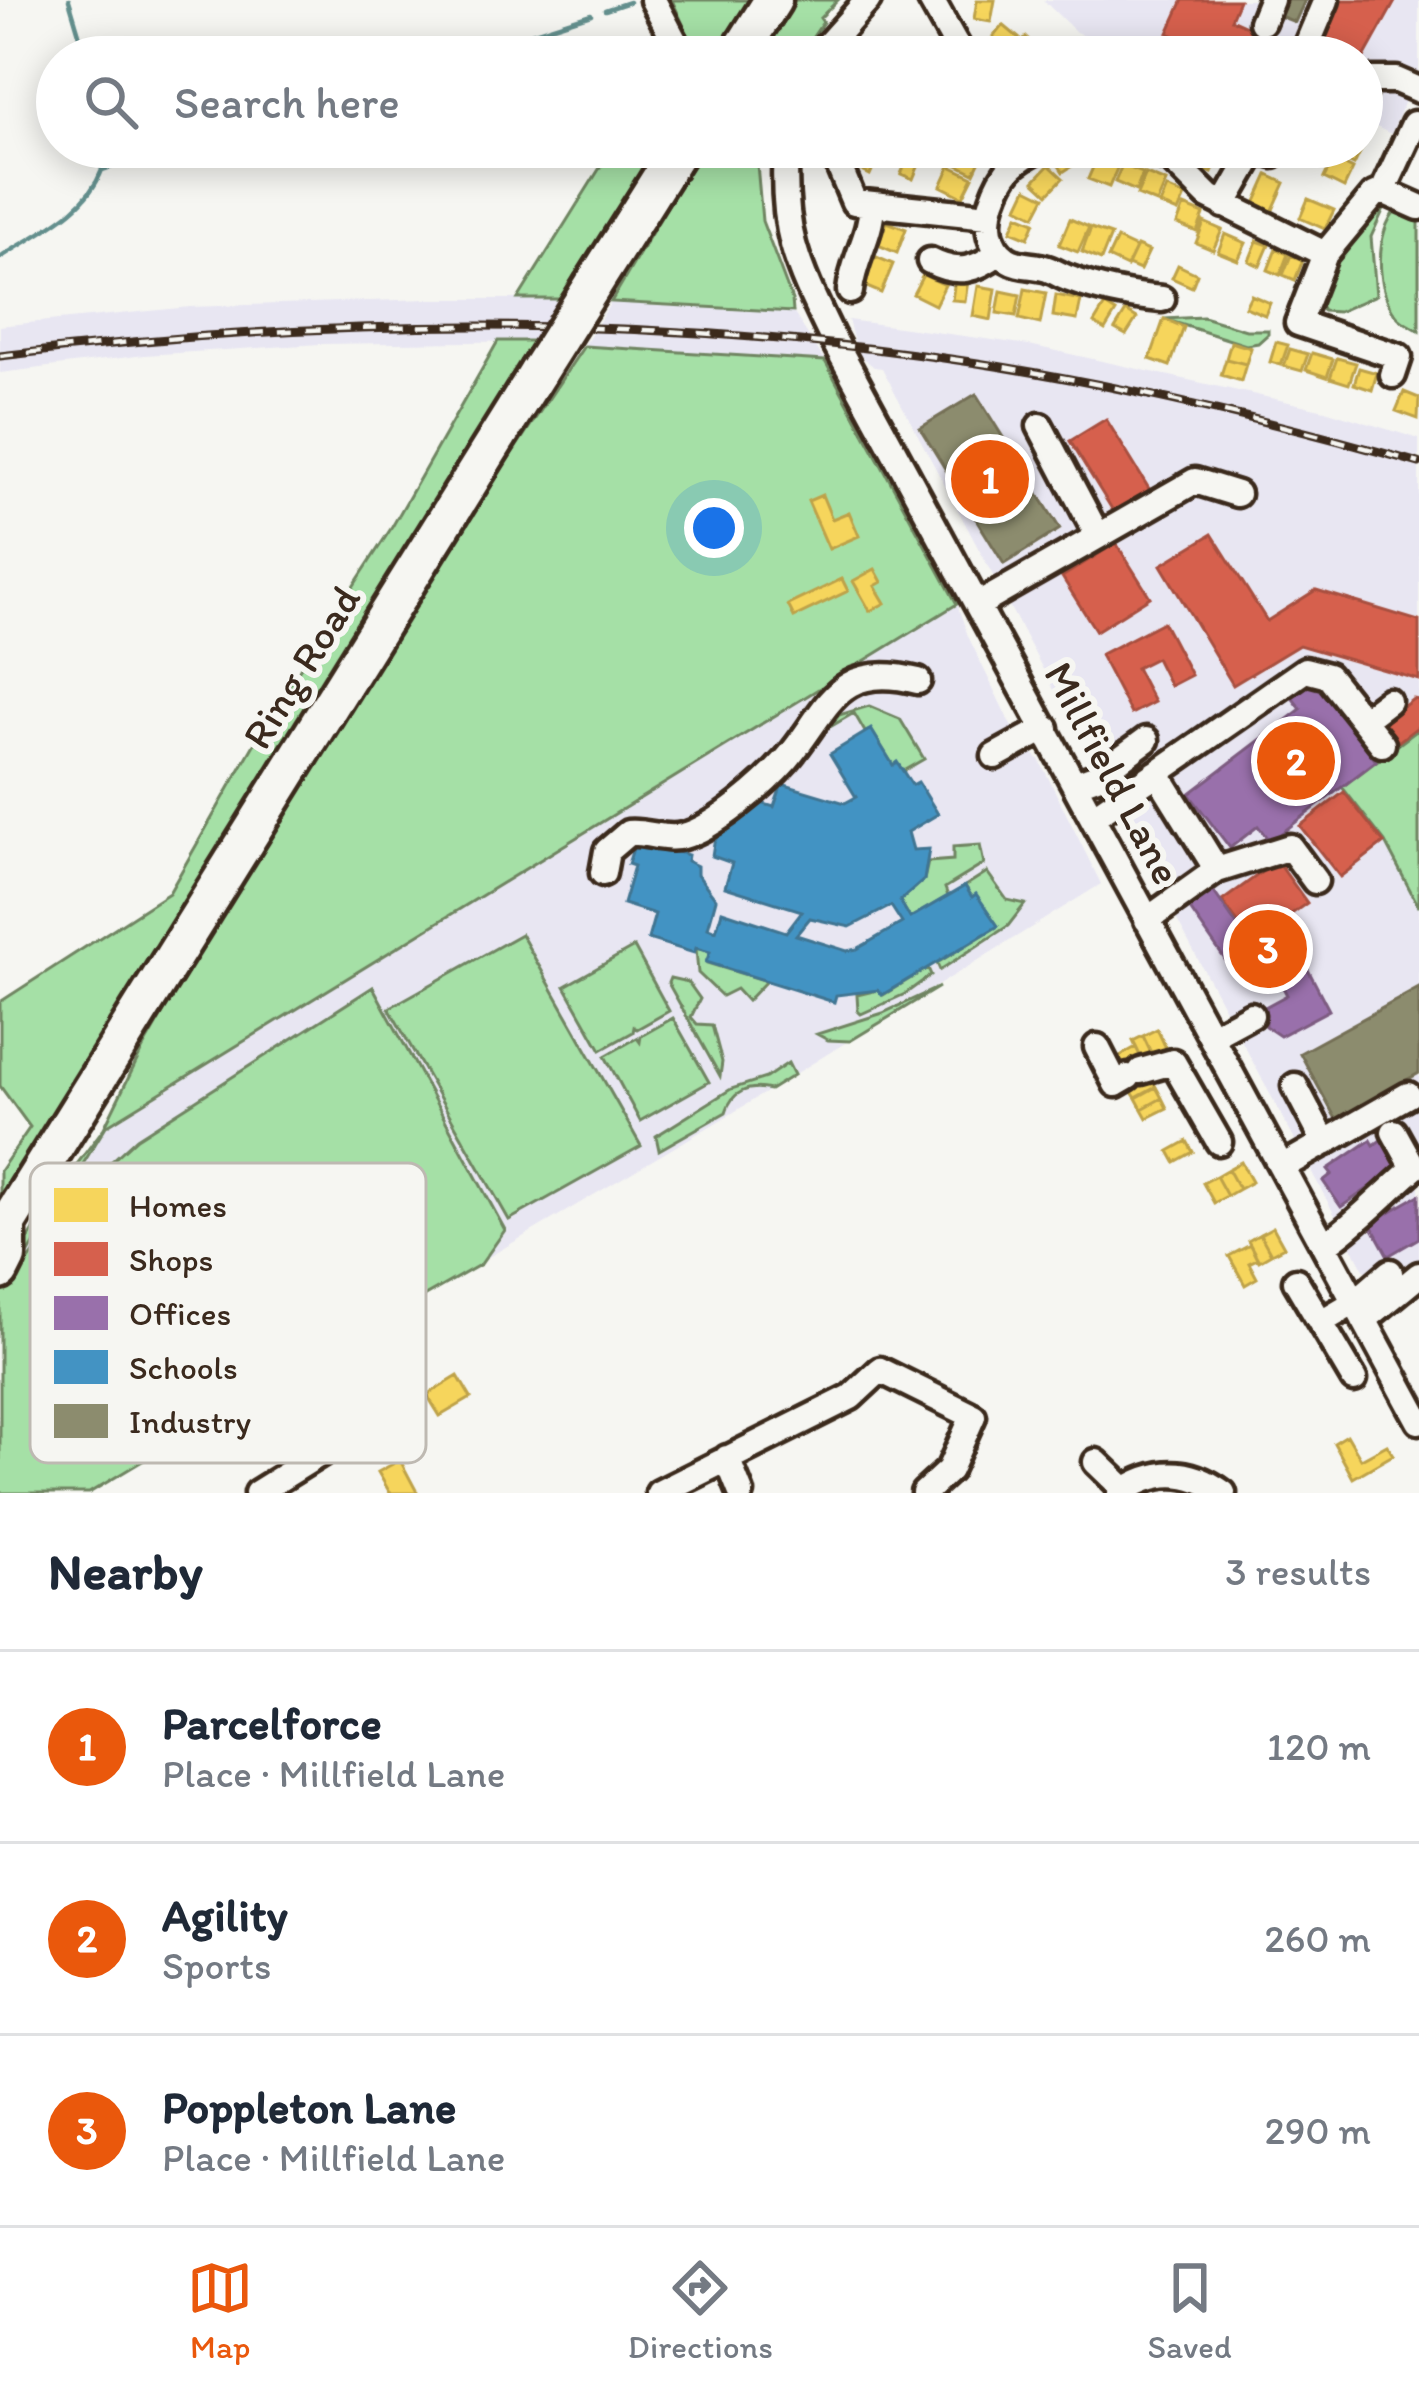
<!DOCTYPE html>
<meta charset="utf-8">
<style>
:root{--surface:#fff;--page:#f2f2f3;--text:#1f2937;--muted:#747a83;--line:#e0e1e3;--accent:#ea580c}
body{margin:0;font-family:Itim,sans-serif;background:var(--page);color:var(--text)}
.you{position:absolute;left:714px;top:528px;width:42px;height:42px;margin:-30px;border:9px solid #fff;border-radius:50%;background:#1a73e8;box-shadow:0 0 0 18px #1a73e833}
.badge{display:grid;place-items:center;width:78px;height:78px;border-radius:50%;background:var(--accent);color:#fff;font-size:39px;font-weight:700}
.pin{position:absolute;translate:-50% -50%;border:6px solid #fff;box-shadow:0 3px 12px #0006}
.list{margin:0;padding:0;list-style:none}
h2{display:flex;justify-content:space-between;align-items:center;height:156px;margin:0;padding:0 48px;font-size:51px}
h2 small{font-size:39px;font-weight:400;color:var(--muted)}
.list li{display:grid;grid-template-columns:78px 1fr auto;gap:36px;align-items:center;box-sizing:border-box;height:192px;padding:0 48px;border-top:3px solid var(--line)}
.list b{display:block;font-size:45px;white-space:nowrap}
.list p{margin:0;font-size:39px;white-space:nowrap;color:var(--muted)}
.list em{font-size:39px;font-style:normal;color:var(--muted)}
.icon{flex:none;width:66px;height:66px;fill:none;stroke:currentColor;stroke-width:2;stroke-linecap:round;stroke-linejoin:round}
.map{position:relative;flex:none;width:1419px;height:1493px;overflow:hidden}
.search{position:absolute;background:var(--surface);box-shadow:0 6px 30px #0003;left:36px;right:36px;top:36px;height:132px;display:flex;align-items:center;gap:30px;box-sizing:border-box;padding:0 42px;border-radius:66px;color:var(--muted);font-size:45px}
.sheet{height:732px;background:var(--surface)}
nav{display:flex;justify-content:space-around;align-items:center;box-sizing:border-box;height:168px;border-top:3px solid var(--line);background:var(--surface);font-size:33px;color:var(--muted)}
nav a{display:grid;justify-items:center;gap:6px}
nav .on{color:var(--accent)}
.map>svg:first-child{display:block}
.built{fill:#e8e6f2}
.green{fill:#a5e0a6;stroke:#708562;stroke-width:3}
.homes{fill:#f6d55c;stroke:#bea249;stroke-width:3}
.shops{fill:#d6604d;stroke:#a8503f;stroke-width:3}
.offices{fill:#9970ab;stroke:#7d5b81;stroke-width:3}
.schools{fill:#4393c3;stroke:#417492;stroke-width:3;fill-rule:evenodd}
.industry{fill:#8c8c6e;stroke:#746f56;stroke-width:3}
.lines{fill:none;stroke-linecap:round;stroke-linejoin:round}
.stream{stroke:#648f8d;stroke-width:4.5}
.minor-casing{stroke:#3b2a1e;stroke-width:33}
.highway-casing{stroke:#3b2a1e;stroke-width:45}
.minor{stroke:#f6f6f2;stroke-width:24}
.highway{stroke:#f6f6f2;stroke-width:36}
.rail-casing{stroke:#3b2a1e;stroke-width:9}
.rail{stroke:#f6f6f2;stroke-width:4.5;stroke-dasharray:14;stroke-linecap:butt}
.highway-bridge-casing{stroke:#3b2a1e;stroke-width:45;stroke-linecap:butt}
.highway-bridge{stroke:#f6f6f2;stroke-width:36}
.labels{text-anchor:middle;dominant-baseline:central;stroke-width:12;stroke-linejoin:round;paint-order:stroke}
.street-label{font-size:42px;fill:#3b2a1e;stroke:#f6f6f2}
.key{fill:#f6f6f2;stroke:#beb9b2;stroke-width:3}
.key-label{font-size:33px;fill:#3b2a1e}
</style>
<div class="map">
<svg width="1419" height="1493" viewBox="0 0 1419 1493">
<rect width="100%" height="100%" fill="#f6f6f2"/>
<filter id="ink" filterUnits="userSpaceOnUse"><feTurbulence type="fractalNoise" baseFrequency=".00833" numOctaves="2"/><feDisplacementMap in="SourceGraphic" scale="24" xChannelSelector="R" yChannelSelector="G"/><feConvolveMatrix kernelMatrix="1 2 1 2 8 2 1 2 1" color-interpolation-filters="sRGB"/></filter>
<g filter="url(#ink)">
<!-- built -->
<path class="built" d="M1043,0H1419V68L1391,134L1362,120V57H1129L1076,32Z
M428,299H572L545,341L320,344L145,355L0,373V326L8,325L190,307Z
M611,302L793,312L825,361L584,346Z
M848,320L1029,345L1325,410L1419,439V729L1342,788L1385,842L1419,907V1260L1378,1296L882,368L874,367L857,353Z
M957,604L968,636L1019,742L1039,759L1101,884L734,1112L89,1493L0,1301L104,1127Z"/>
<!-- green -->
<path class="green" d="M672,0H757L720,57H698Z
M793,0H838L820,18L823,22L799,57H758Z
M613,147H668L572,299H518Z
M702,147H745L757,164L762,221L792,300L793,312L611,302Z
M1387,202L1371,237L1376,295L1338,312L1323,311L1317,302C1324,267 1354,217 1387,202Z
M1397,209L1419,221V331C1411,326 1401,322 1396,315C1375,289 1375,231 1397,209Z
M1203,317L1246,330H1268V334L1258,343L1246,345L1164,319Z
M498,341H545L0,1197V1171L30,1127L0,1086V1002L169,893L280,699L392,527Z
M584,346L825,361L957,604L106,1126L9,1286L87,1184L137,1138L373,987L505,1230L481,1264L284,1376L89,1493H0V1289L54,1195L104,1128L142,1050L256,850L388,638Z
M869,706L900,719L924,759L903,771L897,763L893,765L871,730L865,732L854,713L830,727L839,715Z
M1419,729V907L1385,842L1342,787Z
M980,845L984,864L945,888L948,896L910,918L900,901L924,880L928,862L953,860V847Z
M987,872L1007,900L1025,904L1008,926L940,970L937,963L998,926L976,895L972,897L965,886Z
M521,934L641,1146L509,1220L389,1008Z
M634,947L669,1011L637,1029L634,1027L633,1032L601,1050L565,986Z
M696,948L710,952L707,963L766,981L747,1001L736,989L722,996L698,973Z
M928,968L931,975L905,994L861,1014L858,1011L857,995L878,990L883,995Z
M670,978L688,982L700,999L691,1017L697,1024L712,1025L722,1062L720,1076L668,983Z
M939,987L850,1041L828,1040L817,1034L883,1013Z
M673,1018L709,1082L640,1121L605,1056L637,1038L640,1042L641,1036Z
M788,1063L794,1075L770,1090C749,1085 732,1091 726,1112L659,1150L656,1136L731,1089L766,1078Z"/>
<!-- homes -->
<path class="homes" d="M977,0H995L991,22L974,19Z
M1003,25L1020,39L1007,56L989,42Z
M1026,37L1039,49L1032,57H1013Z
M1363,146L1354,165L1335,156L1339,147Z
M861,147L880,153L870,175L852,166Z
M959,147L983,154L974,173L952,162Z
M1201,147H1223L1212,173L1193,164Z
M1074,149L1081,160L1063,172L1056,161Z
M909,155L921,160L913,179L901,174Z
M1097,158L1118,166L1109,187L1088,179Z
M1333,159L1353,169L1344,188L1324,178Z
M1049,165L1063,178L1048,194L1034,181Z
M1122,165L1143,173L1136,191L1115,182Z
M950,166L973,177L963,197L941,186Z
M1146,174L1166,182L1157,203L1137,195Z
M1268,175L1285,183L1271,214L1254,206Z
M1027,188L1045,197L1035,216L1018,207Z
M1167,188L1185,196L1178,212L1160,205Z
M1308,199L1334,210L1325,229L1300,218Z
M1184,206L1204,214L1197,232L1177,224Z
M1018,215L1035,222L1028,238L1011,231Z
M1070,219L1089,227L1078,252L1059,245Z
M887,222L906,229L897,253L878,245Z
M1204,222L1222,230L1213,250L1196,243Z
M1091,228L1111,235L1101,260L1082,252Z
M1225,234L1246,243L1238,260L1218,252Z
M1117,239L1136,248L1127,267L1108,258Z
M1257,241L1269,245L1260,266L1249,261Z
M1137,246L1149,251L1140,270L1128,265Z
M1276,249L1288,254L1280,275L1268,270Z
M1291,255L1303,260L1295,280L1283,275Z
M874,256L893,264L881,293L862,285Z
M1178,265L1197,274L1192,287L1172,278Z
M923,275L945,285L935,305L913,294Z
M955,279L968,281L965,301L952,300Z
M978,286L996,289L991,320L973,316Z
M1025,289L1046,293L1040,324L1019,319Z
M1001,291L1020,295L1016,316L997,313Z
M1056,295L1081,300L1077,320L1053,316Z
M1251,295L1270,303L1265,315L1245,307Z
M1105,305L1116,312L1105,330L1094,323Z
M1126,311L1137,318L1126,335L1115,329Z
M1164,319L1184,327L1170,366L1150,359Z
M1231,342L1251,348L1246,364L1226,359Z
M1276,342L1288,345L1281,365L1270,362Z
M1290,349L1308,354L1302,371L1284,366Z
M1312,353L1333,359L1327,377L1306,370Z
M1337,358L1356,363L1349,384L1330,378Z
M1226,359L1246,364L1241,381L1221,375Z
M1359,368L1377,373L1372,390L1354,384Z
M1404,392L1419,398L1418,419L1396,411Z
M822,495L832,519L849,512L859,536L829,549L808,501Z
M875,569L882,582L875,586L885,603L870,611L853,581Z
M842,579L848,591L794,617L788,605Z
M1157,1029L1167,1050L1153,1057L1143,1036Z
M1143,1036L1153,1057L1143,1062L1133,1041Z
M1136,1047L1143,1062L1132,1084L1118,1057Z
M1149,1075L1156,1087L1136,1098L1128,1086Z
M1156,1087L1162,1098L1142,1109L1136,1098Z
M1162,1098L1167,1108L1147,1118L1142,1109Z
M1187,1141L1193,1152L1175,1162L1169,1151Z
M1241,1162L1252,1182L1239,1189L1228,1169Z
M1228,1169L1239,1189L1227,1196L1216,1176Z
M1216,1176L1227,1196L1214,1203L1203,1183Z
M1273,1227L1284,1247L1271,1254L1260,1234Z
M1260,1234L1271,1254L1259,1261L1248,1241Z
M1250,1245L1257,1259L1249,1263L1257,1278L1245,1285L1229,1256Z
M458,1376L471,1398L440,1416L427,1395Z
M1347,1435L1361,1459L1387,1445L1393,1455L1353,1478L1334,1443Z
M400,1460L417,1492L415,1493H390L378,1472Z"/>
<!-- shops -->
<path class="shops" d="M1183,0H1239L1231,19L1275,39L1267,57L1222,40L1215,54L1168,33Z
M1338,0H1396L1362,61V57H1319L1309,52Z
M1106,419L1151,492L1115,514L1070,441Z
M1212,534L1267,621L1316,590L1419,621V680L1299,645L1233,685L1161,565Z
M1116,543L1150,597L1096,631L1062,577Z
M1163,622L1191,675L1170,686L1156,658L1136,668L1154,702L1131,714L1100,655Z
M1413,699L1419,700V726L1398,742L1383,722Z
M1344,792L1384,843L1340,877L1300,826Z
M1277,861L1307,903L1252,942L1222,901Z"/>
<!-- offices -->
<path class="offices" d="M1313,678L1376,761L1270,842L1258,826L1230,848L1189,794L1301,709L1290,695Z
M1209,885L1250,944L1226,961L1185,902Z
M1304,962L1329,1010L1280,1036L1265,1026V1007L1287,995L1277,976Z
M1385,1137L1404,1164L1341,1207L1323,1181L1332,1174L1328,1169L1371,1140L1374,1145Z
M1419,1195V1238L1388,1256L1370,1223Z"/>
<!-- schools -->
<path class="schools" d="M871,729L893,765L897,762L912,785L918,782L938,814L908,832L913,850L929,849L924,880L900,901L910,918L965,886L972,897L976,894L998,926L882,995L878,990L836,995L834,1002L706,962L710,952L696,948L694,953L648,939L655,914L623,904L634,866L628,864L636,839L688,855L687,861L697,866V874L716,899L708,928L716,931L722,911L786,932L802,911L725,887L732,863L712,856L714,843L724,822L738,816L745,817L751,800L774,807L782,784L845,803L856,797L830,754ZM891,906L902,923L857,949L847,951L796,935L810,918L850,927Z"/>
<!-- industry -->
<path class="industry" d="M1284,0H1305L1295,22L1277,15Z
M1362,92L1377,98L1369,116L1362,112Z
M976,394L1060,529L1004,564L920,428Z
M1419,988V1073L1336,1119L1300,1053Z"/>
<g class="lines">
<!-- stream -->
<path class="stream" d="M69,0L86,57
M605,10L629,2
M456,57L591,14
M96,147L102,170
M0,258C37,233 86,213 102,170L174,147"/>
<defs>
<path id="minor" d="M653,0L683,57
M931,0L963,57
M1262,22L1271,0
M817,57L868,0
M1310,57L1304,52L1326,0
M1362,80H1396L1419,90
M786,147C781,231 795,261 831,335L1419,1421
M843,147L839,166L854,202L988,216
M1042,147C1014,160 1003,171 993,200C986,220 987,246 1007,259C1018,266 1031,265 1044,268C1053,270 1061,276 1070,279C1099,290 1131,296 1162,299
M1141,147L1173,161L1208,196L1325,254
M1383,191L1419,207
M1224,205L1256,149L1273,155
M930,261C957,275 976,271 999,252
M850,291C853,260 871,236 872,205
M1393,375L1399,357L1298,323L1325,254L1374,195L1383,191L1414,124
M1040,426L1098,536
M978,605L1195,481L1237,494
M1363,720L1388,701
M995,756L1046,728
M1157,773L1305,670L1328,676L1382,744
M1075,784L1097,776L1146,740
M1093,817L1157,773L1217,870L1147,920
M1217,870L1290,847L1315,881
M603,873L607,851L628,833C646,831 665,841 683,836C715,828 765,784 787,759C829,710 835,660 918,681
M1212,1036L1251,1015
M1097,1047L1116,1084L1128,1077
M1141,1071L1173,1062L1219,1142
M1295,1086L1325,1143
M1282,1167L1408,1095
M1326,1244C1355,1225 1386,1192 1414,1168L1394,1132
M1296,1281L1354,1379
M1364,1320L1419,1275
M1321,1322L1355,1302L1390,1272
M727,1458L741,1493
M1096,1462L1124,1489
M257,1493L413,1396
M659,1493L851,1397L880,1370L973,1416L949,1470L924,1493
M1120,1493C1155,1469 1188,1467 1223,1493"/>
<path id="highway" d="M737,57L773,0
M593,285L680,147
M0,1235L538,372
M0,1271L7,1257V1224"/>
</defs>
<!-- minor casing -->
<use href="#minor" class="minor-casing"/>
<!-- highway casing -->
<use href="#highway" class="highway-casing"/>
<!-- minor -->
<use href="#minor" class="minor"/>
<!-- highway -->
<use href="#highway" class="highway"/>
<defs>
<path id="rail" d="M0,356C303,319 611,314 914,354C1085,376 1254,416 1419,463"/>
</defs>
<!-- rail casing -->
<use href="#rail" class="rail-casing"/>
<!-- rail -->
<use href="#rail" class="rail"/>
<defs>
<path id="highway-bridge" d="M538,372L593,285"/>
</defs>
<!-- highway-bridge casing -->
<use href="#highway-bridge" class="highway-bridge-casing"/>
<!-- highway-bridge -->
<use href="#highway-bridge" class="highway-bridge"/>
</g>
</g>
<g class="labels">
<!-- street labels -->
<g class="street-label">
<text transform="translate(301 667) rotate(-58)">Ring Road</text>
<text transform="translate(1113 773) rotate(62)">Millfield Lane</text>
</g>
</g>
<!-- legend -->
<rect x="30" y="1163" width="396" height="300" rx="18" class="key"/>
<rect x="54" y="1188" width="54" height="34" fill="#f6d55c"/>
<rect x="54" y="1242" width="54" height="34" fill="#d6604d"/>
<rect x="54" y="1296" width="54" height="34" fill="#9970ab"/>
<rect x="54" y="1350" width="54" height="34" fill="#4393c3"/>
<rect x="54" y="1404" width="54" height="34" fill="#8c8c6e"/>
<g class="key-label">
<text x="129" y="1217">Homes</text>
<text x="129" y="1271">Shops</text>
<text x="129" y="1325">Offices</text>
<text x="129" y="1379">Schools</text>
<text x="129" y="1433">Industry</text>
</g>
</svg>
<div class="you"></div>
<div class="pin badge" style="left:990px;top:479px">1</div>
<div class="pin badge" style="left:1296px;top:761px">2</div>
<div class="pin badge" style="left:1268px;top:949px">3</div>
<div class="search"><svg class="icon" aria-label="search" viewBox="0 0 24 24"><circle cx="10" cy="10" r="6"/><path d="M15 15l6 6"/></svg>Search here</div>
</div>
<section class="sheet">
<h2>Nearby<small>3 results</small></h2>
<ul class="list">
<li><span class="badge">1</span><div><b>Parcelforce</b><p>Place · Millfield Lane</p></div><em>120 m</em></li>
<li><span class="badge">2</span><div><b>Agility</b><p>Sports</p></div><em>260 m</em></li>
<li><span class="badge">3</span><div><b>Poppleton Lane</b><p>Place · Millfield Lane</p></div><em>290 m</em></li>
</ul>
</section>
<nav>
<a class="on"><svg class="icon" aria-label="map" viewBox="0 0 24 24"><path d="M3 6l6-2 6 2 6-2v14l-6 2-6-2-6 2zM9 4v14M15 6v14"/></svg>Map</a>
<a><svg class="icon" aria-label="directions" viewBox="0 0 24 24"><path d="M12 3l9 9-9 9-9-9zM9 14v-3h6M13 9l2 2-2 2"/></svg>Directions</a>
<a><svg class="icon" aria-label="saved" viewBox="0 0 24 24"><path d="M7 4h10v16l-5-4-5 4z"/></svg>Saved</a>
</nav>
